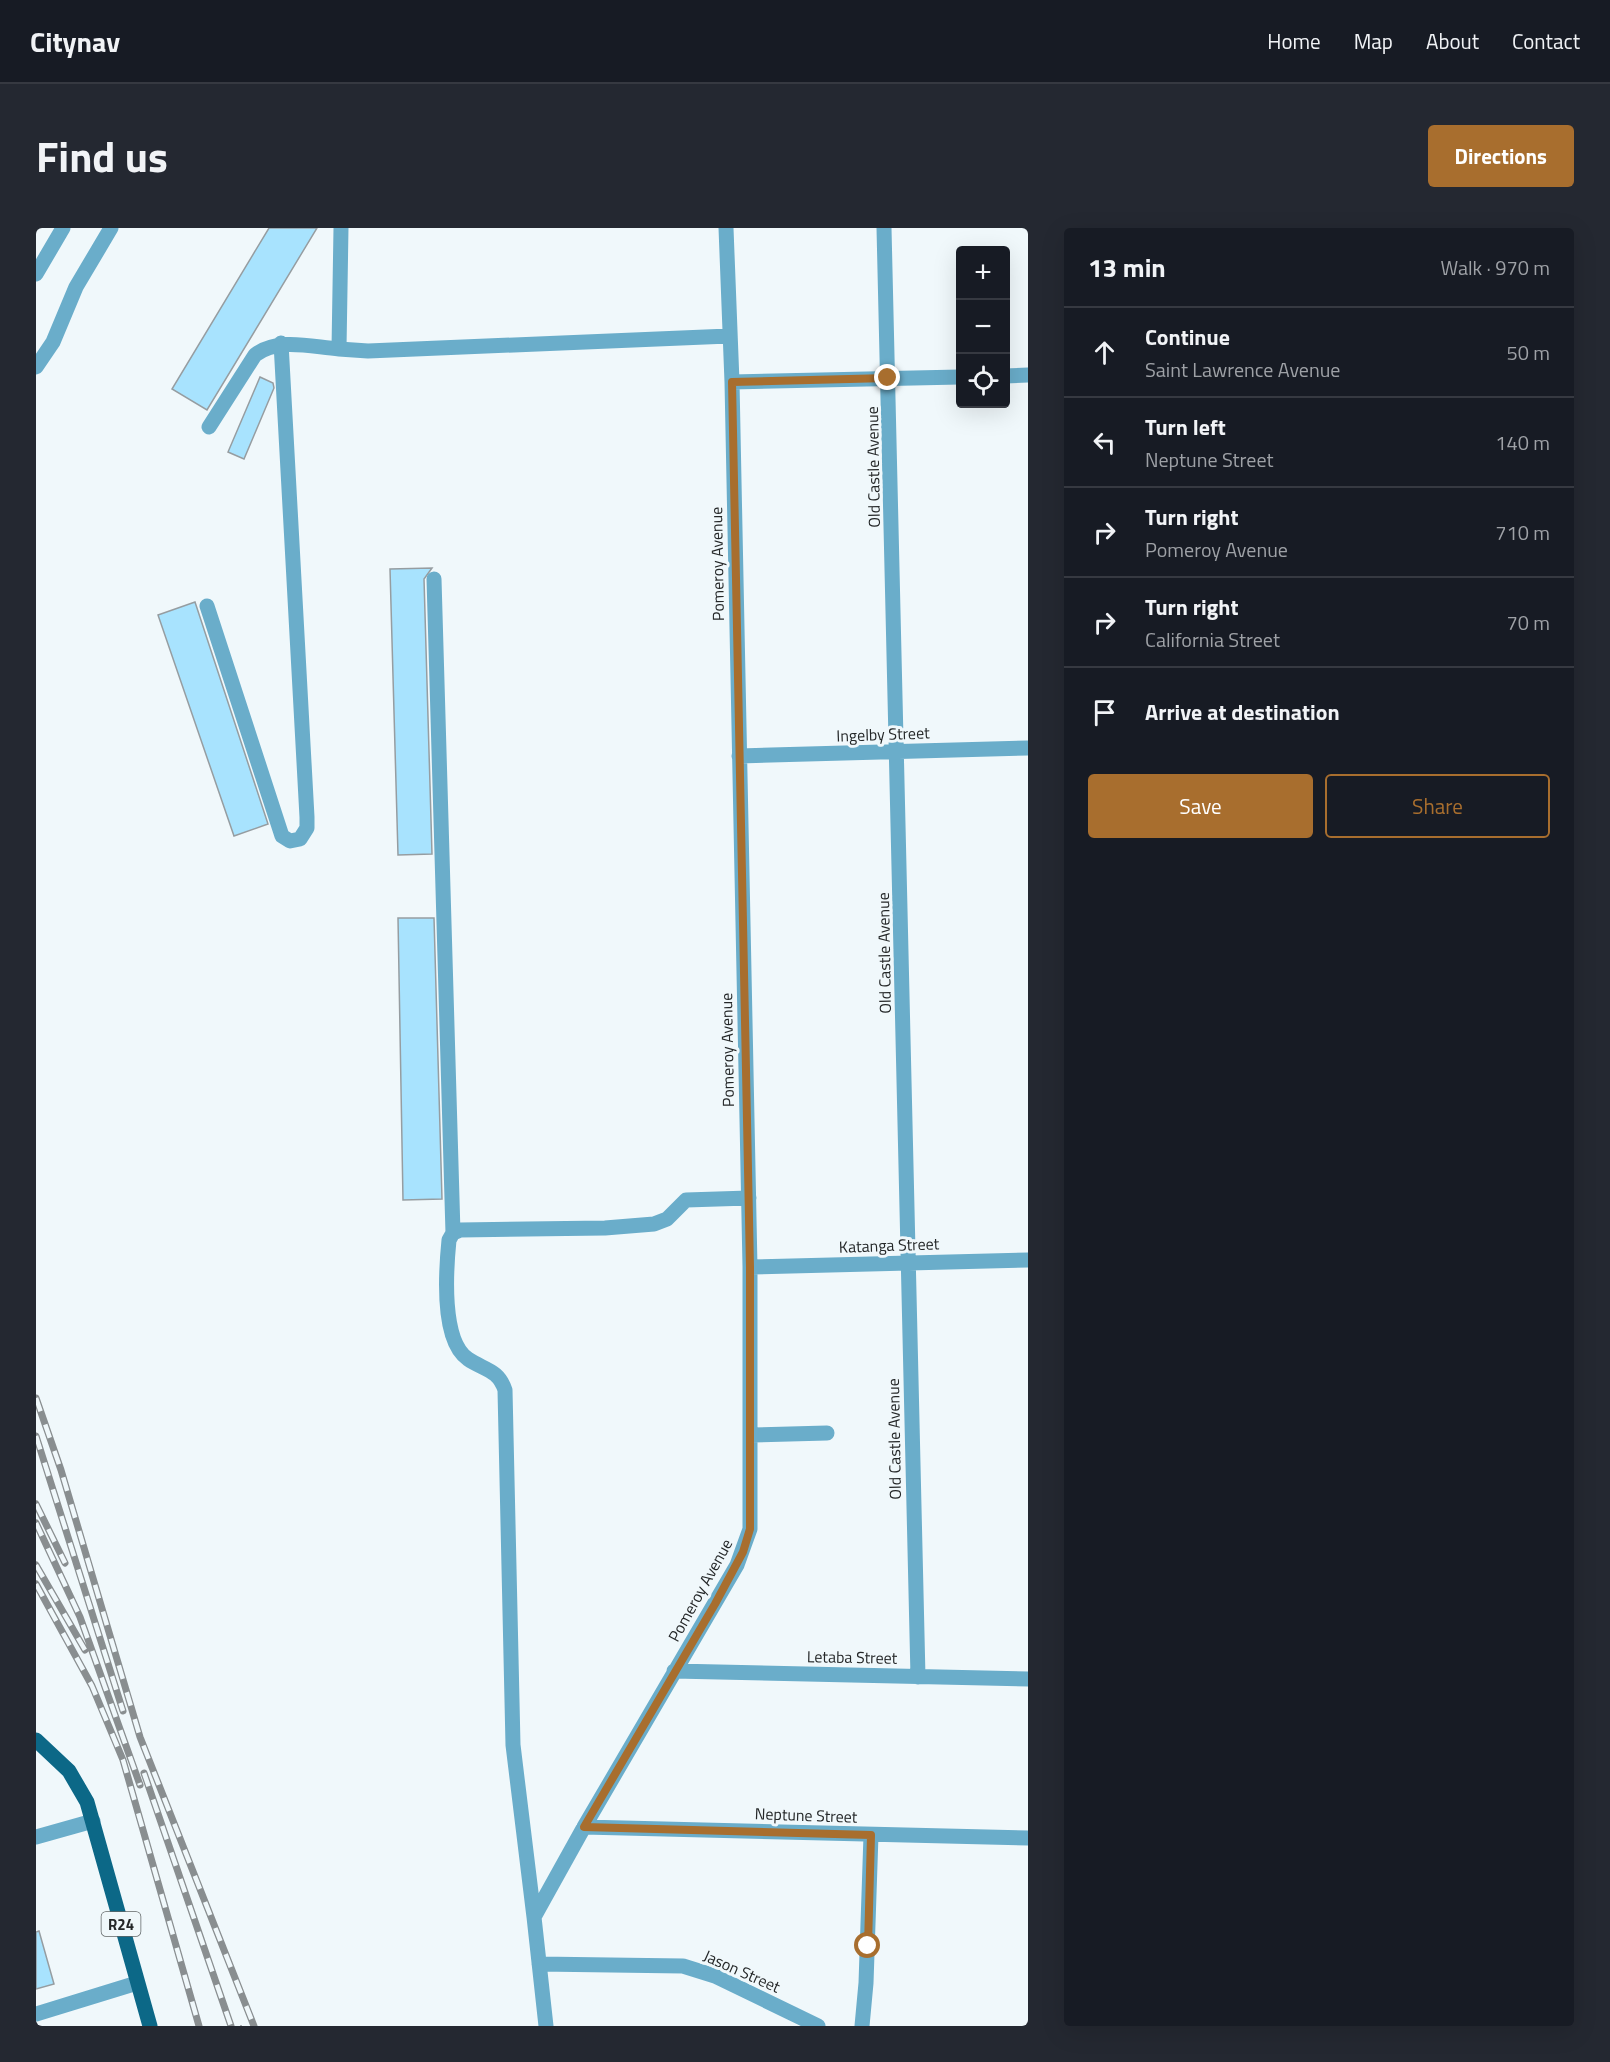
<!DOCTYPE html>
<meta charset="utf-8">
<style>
:root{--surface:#171b24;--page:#242831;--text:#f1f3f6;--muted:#9ea1a6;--line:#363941;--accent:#a86e2e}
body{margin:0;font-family:"Titillium Web",sans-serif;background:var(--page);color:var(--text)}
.controls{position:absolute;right:18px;top:18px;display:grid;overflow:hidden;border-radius:6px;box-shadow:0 6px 24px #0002}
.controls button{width:54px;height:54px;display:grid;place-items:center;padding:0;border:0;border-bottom:2px solid var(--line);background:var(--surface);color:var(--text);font:30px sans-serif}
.stop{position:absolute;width:18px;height:18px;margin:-14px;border:4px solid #a86e2e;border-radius:50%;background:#fff}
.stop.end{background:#a86e2e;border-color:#fff;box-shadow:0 2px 6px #0008}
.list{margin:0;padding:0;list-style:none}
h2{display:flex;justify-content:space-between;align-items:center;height:78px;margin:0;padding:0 24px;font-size:26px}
h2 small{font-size:20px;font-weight:400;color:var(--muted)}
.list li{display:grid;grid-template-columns:39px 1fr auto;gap:18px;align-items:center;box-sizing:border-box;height:90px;padding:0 24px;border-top:2px solid var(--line)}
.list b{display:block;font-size:22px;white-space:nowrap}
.list p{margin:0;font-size:20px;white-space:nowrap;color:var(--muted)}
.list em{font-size:20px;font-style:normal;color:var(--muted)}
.actions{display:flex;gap:12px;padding:18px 24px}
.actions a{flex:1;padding:14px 0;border:2px solid var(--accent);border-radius:6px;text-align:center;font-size:21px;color:var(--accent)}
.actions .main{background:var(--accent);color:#fff}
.icon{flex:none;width:33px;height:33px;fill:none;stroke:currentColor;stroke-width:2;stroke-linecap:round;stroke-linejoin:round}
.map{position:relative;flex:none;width:992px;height:1798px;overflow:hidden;border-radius:6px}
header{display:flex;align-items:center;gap:36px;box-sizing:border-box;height:84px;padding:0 30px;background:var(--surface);border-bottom:2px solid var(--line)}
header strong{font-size:28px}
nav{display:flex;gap:33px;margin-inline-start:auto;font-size:21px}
.intro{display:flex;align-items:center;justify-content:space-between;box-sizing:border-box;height:144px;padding:0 36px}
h1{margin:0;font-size:42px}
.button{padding:15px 27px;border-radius:6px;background:var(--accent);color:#fff;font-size:21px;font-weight:700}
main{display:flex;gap:36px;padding:0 36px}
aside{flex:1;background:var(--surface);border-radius:6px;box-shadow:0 6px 24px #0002}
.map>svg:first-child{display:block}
.building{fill:#a8e3fe;stroke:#969da1;stroke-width:1.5}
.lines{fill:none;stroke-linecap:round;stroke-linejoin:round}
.path{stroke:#a8aeb1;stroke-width:2;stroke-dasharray:3 4.5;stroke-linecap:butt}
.minor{stroke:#6aadca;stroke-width:15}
.major{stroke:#0c6887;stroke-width:15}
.rail-casing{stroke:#898e90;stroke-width:7}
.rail{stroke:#f0f8fb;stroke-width:4.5;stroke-dasharray:14;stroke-linecap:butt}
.route{stroke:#a86e2e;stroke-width:8}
.labels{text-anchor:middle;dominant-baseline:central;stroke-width:6;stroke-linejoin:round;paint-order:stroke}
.shield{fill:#f0f8fb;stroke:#616667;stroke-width:1.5}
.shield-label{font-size:15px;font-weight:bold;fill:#242728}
.street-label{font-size:16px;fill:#242728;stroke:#f0f8fb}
</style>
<header>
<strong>Citynav</strong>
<nav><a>Home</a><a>Map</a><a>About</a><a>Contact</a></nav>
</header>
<div class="intro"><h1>Find us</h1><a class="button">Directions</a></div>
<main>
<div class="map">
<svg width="992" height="1798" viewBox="0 0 992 1798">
<rect width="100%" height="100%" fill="#f0f8fb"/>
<!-- building -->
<path class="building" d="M233,0H281L171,182L136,161Z
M224,149L237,155L238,160L208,231L192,224Z
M396,340L388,351L396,626L362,627L354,341Z
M159,374L232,596L198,608L122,387Z
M362,690H398L406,971L367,972Z
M3,1703L18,1756L0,1761V1704Z"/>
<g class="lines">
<!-- path -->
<path class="path" d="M205,1797V1798"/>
<!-- minor -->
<path class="minor" d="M305,0L303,121L332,123L693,108
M848,0L882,1449
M0,46L27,0
M0,139L17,114L40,59L75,0
M969,148L992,147
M696,154L924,149
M173,199L219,127C243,109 275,119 303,121
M398,351L417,1005
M171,378L246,608L254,613L264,611L271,600V589L245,115
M703,528L992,520
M714,1039L992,1032
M715,1207L791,1205
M638,1443L992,1451
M548,1599L992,1610
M0,1609L57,1593
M498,1689L477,1517L469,1162C462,1141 448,1142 432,1131C405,1113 410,1042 413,1012L417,1005L424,1002L569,1000L618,996L631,991L650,972L713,970
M503,1736L647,1738L679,1748L782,1798
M0,1786L101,1755
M510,1798L498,1689L548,1599L701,1337L714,1301V1039L696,154L690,0
M826,1798L830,1755L835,1607"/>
<!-- major -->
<path class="major" d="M0,1512L33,1543L51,1574L114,1798"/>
<defs>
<path id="rail" d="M0,1170L25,1242L104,1509L218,1798
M0,1208L87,1483
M0,1276L29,1335
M0,1295L44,1389L104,1557
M0,1337L49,1422
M0,1356L56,1458L87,1532L163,1798
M108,1545L195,1798"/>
</defs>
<!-- rail casing -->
<use href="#rail" class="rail-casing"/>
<!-- rail -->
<use href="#rail" class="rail"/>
</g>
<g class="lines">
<!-- route -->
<path class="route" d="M832,1718L835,1607L548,1599L679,1376L707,1324L714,1301V1039L696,154L852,150"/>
</g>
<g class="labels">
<!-- shield labels -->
<rect class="shield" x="65.5" y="1684" width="39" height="24" rx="4.5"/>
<g class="shield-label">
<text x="85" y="1696">R24</text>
</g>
<!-- street labels -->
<g class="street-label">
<text transform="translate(837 239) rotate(-91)">Old Castle Avenue</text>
<text transform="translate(681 336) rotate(-91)">Pomeroy Avenue</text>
<text transform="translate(847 506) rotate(-2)">Ingelby Street</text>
<text transform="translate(848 725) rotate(-91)">Old Castle Avenue</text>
<text transform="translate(691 822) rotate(-91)">Pomeroy Avenue</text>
<text transform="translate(853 1017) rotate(-2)">Katanga Street</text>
<text transform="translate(858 1211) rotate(-91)">Old Castle Avenue</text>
<text transform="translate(664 1362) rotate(-61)">Pomeroy Avenue</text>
<text transform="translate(816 1429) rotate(1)">Letaba Street</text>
<text transform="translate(770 1587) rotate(2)">Neptune Street</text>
<text transform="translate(706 1743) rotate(24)">Jason Street</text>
</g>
</g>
</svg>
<div class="controls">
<button>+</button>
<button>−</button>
<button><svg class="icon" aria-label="locate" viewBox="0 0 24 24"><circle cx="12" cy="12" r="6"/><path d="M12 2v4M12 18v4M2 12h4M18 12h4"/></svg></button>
</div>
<div class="stop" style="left:832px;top:1718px"></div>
<div class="stop end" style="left:852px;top:150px"></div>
</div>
<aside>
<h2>13 min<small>Walk · 970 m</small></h2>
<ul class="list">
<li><svg class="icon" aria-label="ahead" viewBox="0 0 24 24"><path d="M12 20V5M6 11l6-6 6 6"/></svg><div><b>Continue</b><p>Saint Lawrence Avenue</p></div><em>50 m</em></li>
<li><svg class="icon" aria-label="left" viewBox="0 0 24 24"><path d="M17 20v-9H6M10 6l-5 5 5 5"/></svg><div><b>Turn left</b><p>Neptune Street</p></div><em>140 m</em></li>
<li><svg class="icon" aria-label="right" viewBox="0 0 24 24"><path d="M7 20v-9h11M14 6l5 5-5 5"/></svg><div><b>Turn right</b><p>Pomeroy Avenue</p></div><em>710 m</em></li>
<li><svg class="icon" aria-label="right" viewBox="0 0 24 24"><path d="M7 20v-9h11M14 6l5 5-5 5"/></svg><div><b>Turn right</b><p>California Street</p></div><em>70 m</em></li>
<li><svg class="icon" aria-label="arrive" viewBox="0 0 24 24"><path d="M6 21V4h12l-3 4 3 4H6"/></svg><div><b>Arrive at destination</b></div></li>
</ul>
<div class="actions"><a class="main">Save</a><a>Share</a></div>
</aside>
</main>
